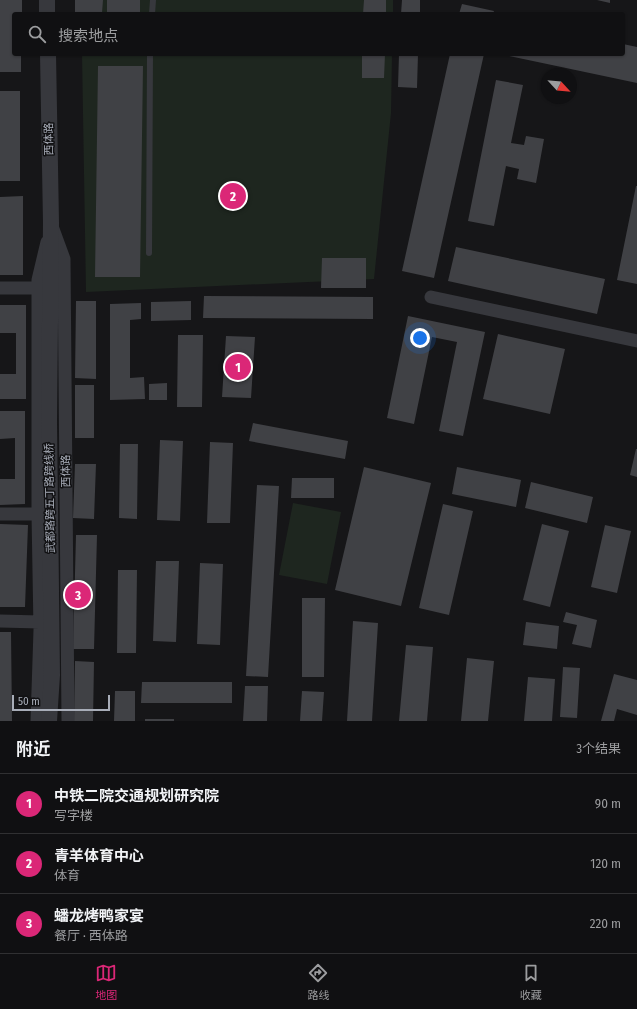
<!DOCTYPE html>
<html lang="zh">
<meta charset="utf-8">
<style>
:root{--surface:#101012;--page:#19191b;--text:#f1f3f6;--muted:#9c9d9f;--line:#303032;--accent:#db2777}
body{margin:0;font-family:"Fira Sans Condensed","Noto Sans SC",sans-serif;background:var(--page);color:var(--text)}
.compass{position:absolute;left:541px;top:68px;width:36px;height:36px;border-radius:50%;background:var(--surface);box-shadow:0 1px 3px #0004;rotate:116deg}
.scale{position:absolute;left:12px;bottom:10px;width:98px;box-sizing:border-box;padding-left:4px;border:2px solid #a8adb8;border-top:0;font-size:11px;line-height:14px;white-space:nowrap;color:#a8adb8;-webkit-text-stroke:3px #111113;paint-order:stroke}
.you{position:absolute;left:420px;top:338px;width:14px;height:14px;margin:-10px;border:3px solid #fff;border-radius:50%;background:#1a73e8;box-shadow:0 0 0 6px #1a73e833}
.badge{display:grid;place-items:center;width:26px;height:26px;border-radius:50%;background:var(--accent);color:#fff;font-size:13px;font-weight:700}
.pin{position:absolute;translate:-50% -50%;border:2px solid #fff;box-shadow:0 1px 4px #0006}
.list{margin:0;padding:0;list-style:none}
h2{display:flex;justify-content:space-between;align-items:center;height:52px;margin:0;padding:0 16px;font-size:17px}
h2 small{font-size:13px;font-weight:400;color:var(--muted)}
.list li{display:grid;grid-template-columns:26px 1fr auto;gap:12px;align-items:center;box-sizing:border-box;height:60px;padding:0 16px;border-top:1px solid var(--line)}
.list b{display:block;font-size:15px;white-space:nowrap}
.list p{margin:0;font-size:13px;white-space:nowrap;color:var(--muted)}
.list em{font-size:13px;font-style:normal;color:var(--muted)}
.icon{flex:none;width:22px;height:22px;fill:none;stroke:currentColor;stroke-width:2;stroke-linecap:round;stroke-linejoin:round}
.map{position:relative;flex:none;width:637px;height:721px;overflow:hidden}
.search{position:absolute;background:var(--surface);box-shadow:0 1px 3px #0004;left:12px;right:12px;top:12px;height:44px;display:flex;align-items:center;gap:10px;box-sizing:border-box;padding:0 14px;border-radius:4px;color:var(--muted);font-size:15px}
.sheet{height:232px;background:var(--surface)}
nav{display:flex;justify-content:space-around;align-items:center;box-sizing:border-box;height:56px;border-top:1px solid var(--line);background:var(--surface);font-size:11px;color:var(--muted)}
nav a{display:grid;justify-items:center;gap:2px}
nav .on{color:var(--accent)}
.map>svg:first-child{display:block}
.green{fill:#1e261f}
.building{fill:#404145}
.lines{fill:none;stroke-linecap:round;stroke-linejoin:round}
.service{stroke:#37383d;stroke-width:6}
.minor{stroke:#37383d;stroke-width:13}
.tertiary{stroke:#37383d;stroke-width:16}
.labels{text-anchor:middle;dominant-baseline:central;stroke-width:3;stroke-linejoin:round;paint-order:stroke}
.street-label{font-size:11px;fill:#a8adb8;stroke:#111113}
</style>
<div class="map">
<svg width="637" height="721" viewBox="0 0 637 721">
<rect width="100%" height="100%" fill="#161618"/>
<!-- green -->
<path class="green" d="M82,0H393V14H82Z
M82,54H392L391,113L374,279L86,292Z
M293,503L341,512L327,584L279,575Z"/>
<!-- building -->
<path class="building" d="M0,0H22V14H14V54H21V72H0Z
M75,0H103L102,13L75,12Z
M107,0H140V13L107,12Z
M364,0H386V14H363Z
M402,0H420V14H401Z
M597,0H610V3Z
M462,4L494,11L493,14H459Z
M623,44L637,47V83L505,55L623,54Z
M362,54H385L384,78H362Z
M399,54H418L417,88L398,87Z
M450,54H484L434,278L402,271Z
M98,66H143L140,277H95Z
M496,80L523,85L511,143L524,145L526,136L544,139L536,183L517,179L519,169L506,166L494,226L468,221Z
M0,91H20V181H0Z
M636,186H637V284L617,280Z
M23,196V275H0V197Z
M456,247L605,279L597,314L448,281Z
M322,258H366V288H321Z
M204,296L373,297V319L203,318Z
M76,301H96V379L75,378Z
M191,301V320L151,321V302Z
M141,303V319L130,320V378L144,377L145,399L110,400V304Z
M0,305H26V399H0V374H16V333H0Z
M408,316L485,332L463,436L439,431L457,342L432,337L414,424L387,418Z
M498,334L565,349L550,414L483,399Z
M178,335H203L202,407H177Z
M226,336L255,337L251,398L222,397Z
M167,383V400H149V384Z
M75,385H94V438H75Z
M0,411H25V504L0,505V479H15V438L0,439Z
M253,423L348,441L345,459L249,441Z
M160,440L183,441L180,521L157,520Z
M210,442L233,443L230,523H207Z
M120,444H138L137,519L119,518Z
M636,449H637V477L630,475Z
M75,464H96L94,519L73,518Z
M364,467L431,483L401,606L335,590Z
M457,467L521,480L516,507L452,494Z
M292,478H334V498H291Z
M531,482L593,497L587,523L525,508Z
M257,485L279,486L268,677L246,676Z
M443,504L473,511L449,615L419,608Z
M0,524L28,525L25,607H0Z
M542,524L569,531L550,607L523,600Z
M605,525L631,531L617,593L591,587Z
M76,535H97L94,649H73Z
M156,561H179L176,642L153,641Z
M200,563L223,564L220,645L197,644Z
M118,570H137L136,653H117Z
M302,598H325L324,677H302Z
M566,612L597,620L591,648L572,644L577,625L563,622Z
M353,621L378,623L372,721H347Z
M526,622L559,626L557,649L523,645Z
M0,632H11L12,721H0Z
M406,645L433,647L427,721H399Z
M467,658L494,661L488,721H461Z
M75,661L94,662L93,721H74Z
M563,667L580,668L577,718L560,717Z
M614,674L637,680V715L617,709L614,721H601Z
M528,677L555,679L552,721H524Z
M142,682H232V703H141Z
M245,686H268L267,721H243Z
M115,691H135V721H114Z
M302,691L324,692L322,721H300Z
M145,719H174V721H145Z"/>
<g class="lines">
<!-- service -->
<path class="service" d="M152,14L153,0
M149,253L150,54"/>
<!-- minor -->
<path class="minor" d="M53,229L64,259L68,721
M0,288H38
M431,297L637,341
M0,514H38
M0,621L40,622
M37,721L40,630L38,514V280L47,242"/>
<!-- tertiary -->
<path class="tertiary" d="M47,0V14
M48,54L51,223L49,423L52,675L49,721"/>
</g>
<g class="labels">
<!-- street labels -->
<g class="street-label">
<text transform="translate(49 139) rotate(-91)">西体路</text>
<text transform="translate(66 471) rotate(-91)">西体路</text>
<text transform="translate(50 498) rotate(-91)">武都路跨五丁路跨线桥</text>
</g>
</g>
</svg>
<svg class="compass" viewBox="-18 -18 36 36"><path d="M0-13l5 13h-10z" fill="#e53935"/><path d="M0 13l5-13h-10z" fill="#9c9d9f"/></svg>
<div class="scale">50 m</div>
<div class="you"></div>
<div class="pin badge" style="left:238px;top:367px">1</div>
<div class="pin badge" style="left:233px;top:196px">2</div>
<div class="pin badge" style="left:78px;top:595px">3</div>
<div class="search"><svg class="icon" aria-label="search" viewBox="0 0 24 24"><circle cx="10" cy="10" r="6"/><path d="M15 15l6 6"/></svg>搜索地点</div>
</div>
<section class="sheet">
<h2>附近<small>3个结果</small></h2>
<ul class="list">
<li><span class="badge">1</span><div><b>中铁二院交通规划研究院</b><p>写字楼</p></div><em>90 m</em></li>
<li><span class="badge">2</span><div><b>青羊体育中心</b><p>体育</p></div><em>120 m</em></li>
<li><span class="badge">3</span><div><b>蟠龙烤鸭家宴</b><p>餐厅 · 西体路</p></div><em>220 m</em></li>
</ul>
</section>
<nav>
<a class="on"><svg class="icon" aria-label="map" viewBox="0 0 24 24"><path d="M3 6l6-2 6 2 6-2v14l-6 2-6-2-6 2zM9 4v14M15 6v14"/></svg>地图</a>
<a><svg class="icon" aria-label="directions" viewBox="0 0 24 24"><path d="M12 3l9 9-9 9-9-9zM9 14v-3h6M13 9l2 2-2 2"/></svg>路线</a>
<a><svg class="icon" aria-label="saved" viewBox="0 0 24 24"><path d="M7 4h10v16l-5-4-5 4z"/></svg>收藏</a>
</nav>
